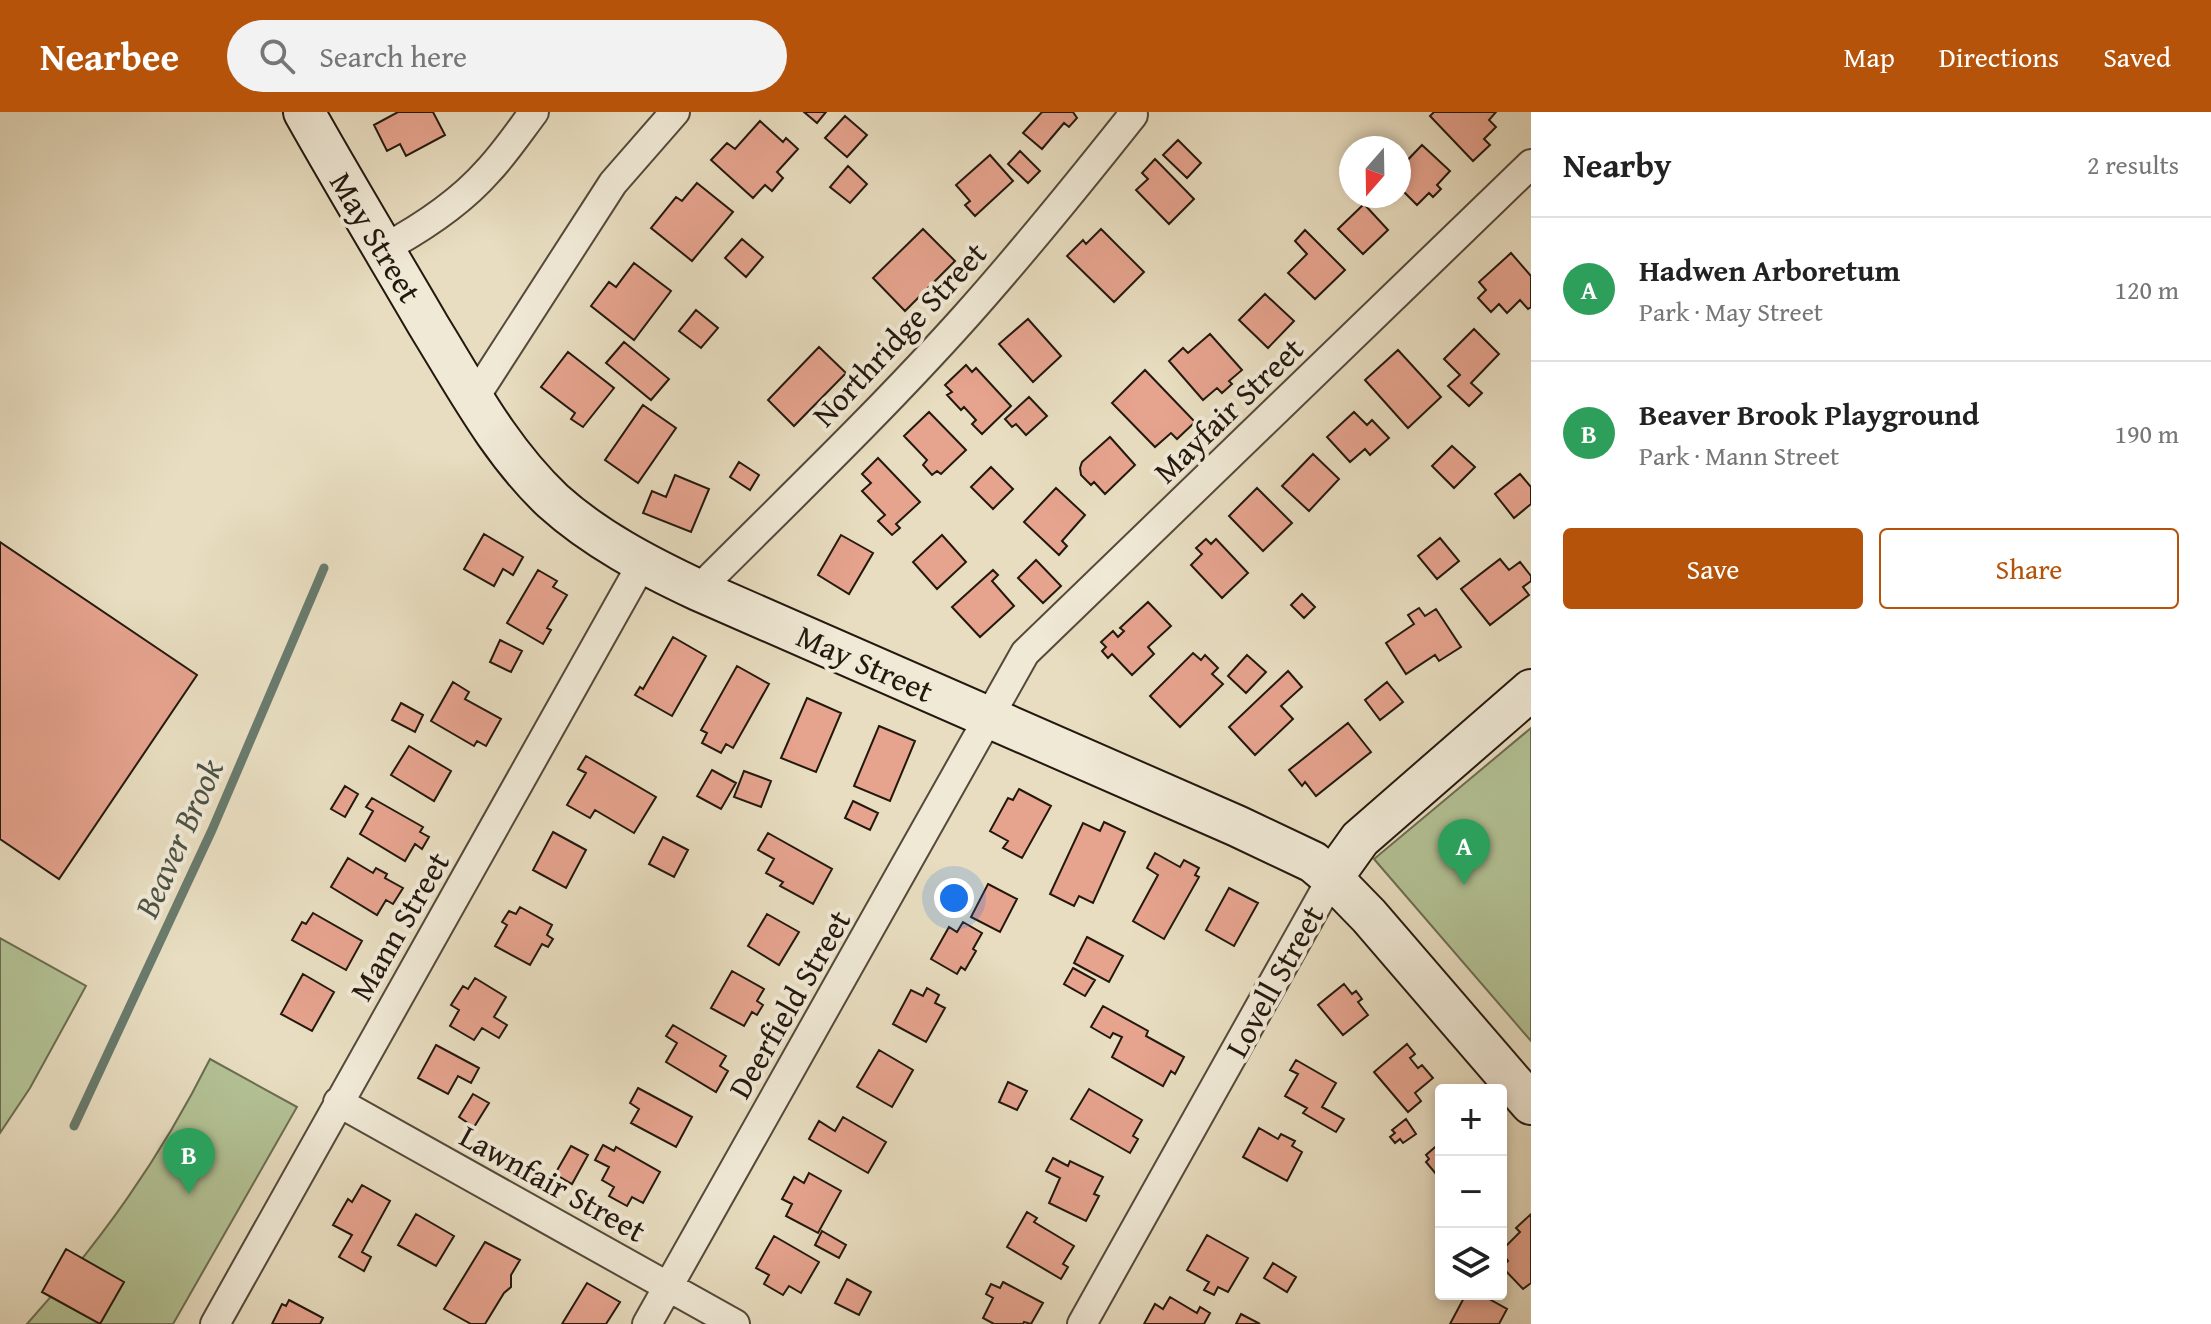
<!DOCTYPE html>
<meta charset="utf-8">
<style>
:root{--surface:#fff;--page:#f2f2f2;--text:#222;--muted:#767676;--line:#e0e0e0;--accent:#b45309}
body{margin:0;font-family:"Gentium Book Plus",serif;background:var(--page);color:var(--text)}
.controls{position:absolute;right:24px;bottom:24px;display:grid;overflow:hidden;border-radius:8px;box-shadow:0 4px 12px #0003}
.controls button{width:72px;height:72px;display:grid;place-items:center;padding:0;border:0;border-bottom:2px solid var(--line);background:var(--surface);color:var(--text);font:40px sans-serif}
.compass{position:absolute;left:1339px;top:24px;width:72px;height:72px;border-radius:50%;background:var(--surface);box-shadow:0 4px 12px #0003;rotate:200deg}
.you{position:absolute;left:954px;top:786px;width:28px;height:28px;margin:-20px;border:6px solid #fff;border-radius:50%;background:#1a73e8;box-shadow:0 0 0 12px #1a73e833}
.badge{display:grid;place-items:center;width:52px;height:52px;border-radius:50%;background:var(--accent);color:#fff;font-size:26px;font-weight:700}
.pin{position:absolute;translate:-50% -66px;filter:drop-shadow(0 2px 4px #0008)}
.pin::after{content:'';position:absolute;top:42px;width:28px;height:24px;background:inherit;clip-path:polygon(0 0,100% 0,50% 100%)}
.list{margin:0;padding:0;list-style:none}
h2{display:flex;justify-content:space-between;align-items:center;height:104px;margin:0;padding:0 32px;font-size:34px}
h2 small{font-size:26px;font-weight:400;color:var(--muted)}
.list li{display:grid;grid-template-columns:52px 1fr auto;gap:24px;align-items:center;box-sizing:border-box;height:144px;padding:0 32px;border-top:2px solid var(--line)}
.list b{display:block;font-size:30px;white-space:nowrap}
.list p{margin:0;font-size:26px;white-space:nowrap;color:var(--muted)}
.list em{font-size:26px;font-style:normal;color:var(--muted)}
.actions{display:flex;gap:16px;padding:24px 32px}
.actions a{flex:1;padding:18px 0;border:2px solid var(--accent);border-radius:8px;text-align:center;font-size:28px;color:var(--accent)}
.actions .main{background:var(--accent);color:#fff}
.icon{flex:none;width:44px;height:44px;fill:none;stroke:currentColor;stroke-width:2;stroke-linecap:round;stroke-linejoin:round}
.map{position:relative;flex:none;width:1531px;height:1212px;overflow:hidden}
header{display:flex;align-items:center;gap:48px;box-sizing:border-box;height:112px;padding:0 40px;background:var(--accent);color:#fff}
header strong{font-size:38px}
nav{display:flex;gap:44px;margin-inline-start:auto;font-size:28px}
.search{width:560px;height:72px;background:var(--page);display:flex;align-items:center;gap:20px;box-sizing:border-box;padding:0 28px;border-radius:44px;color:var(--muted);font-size:30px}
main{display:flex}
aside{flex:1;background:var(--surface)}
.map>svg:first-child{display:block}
.green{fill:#b3c295;stroke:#6b6d52;stroke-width:2}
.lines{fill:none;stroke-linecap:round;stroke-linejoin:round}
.stream{stroke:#697b6d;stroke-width:9}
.building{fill:#e6a38e;stroke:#23180e;stroke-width:2}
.street-casing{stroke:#54493a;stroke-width:32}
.secondary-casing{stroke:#23180e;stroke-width:44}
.street{stroke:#f0e9d6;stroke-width:28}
.secondary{stroke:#f0e9d6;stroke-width:40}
.labels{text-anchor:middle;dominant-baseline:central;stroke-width:8;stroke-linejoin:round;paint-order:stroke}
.street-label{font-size:32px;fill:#23180e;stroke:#f0e9d6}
.water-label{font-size:34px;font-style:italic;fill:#4c5245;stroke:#f0e9d6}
</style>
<header>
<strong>Nearbee</strong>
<div class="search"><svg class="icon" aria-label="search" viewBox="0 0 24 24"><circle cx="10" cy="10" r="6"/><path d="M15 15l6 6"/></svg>Search here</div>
<nav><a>Map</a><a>Directions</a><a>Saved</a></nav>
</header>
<main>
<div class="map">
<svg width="1531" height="1212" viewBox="0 0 1531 1212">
<rect width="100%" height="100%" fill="#e8ddc0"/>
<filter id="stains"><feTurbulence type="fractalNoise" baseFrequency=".0025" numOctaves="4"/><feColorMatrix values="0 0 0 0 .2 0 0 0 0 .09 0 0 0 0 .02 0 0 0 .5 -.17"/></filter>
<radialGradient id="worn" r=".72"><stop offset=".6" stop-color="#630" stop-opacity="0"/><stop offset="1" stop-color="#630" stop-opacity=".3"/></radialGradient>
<!-- green -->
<path class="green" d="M1531,616V929L1374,747Z
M0,826L86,874L30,976L0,1021Z
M210,947L297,995L173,1212H27C101,1129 160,1047 210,947Z"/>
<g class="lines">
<!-- stream -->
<path class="stream" d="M74,1014L212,718L324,456"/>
</g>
<!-- building -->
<path class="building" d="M398,0H433L445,23L406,44L400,32L387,39L374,13Z
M804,0H826L817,11Z
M1042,0H1073L1077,6L1069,15L1064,11L1042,37L1023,21Z
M1434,0H1496L1489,8L1496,15L1484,27L1490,33L1473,49L1430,4Z
M845,4L867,23L847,45L825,26Z
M760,9L783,30L786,26L798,37L777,60L783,66L772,79L765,73L753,86L711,48L727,31L735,37Z
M1178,28L1201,51L1187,66L1163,43Z
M1422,33L1450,59L1437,73L1441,77L1433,85L1429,81L1417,93L1399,75V57Z
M1020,39L1040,59L1028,71L1008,52Z
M990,43L1013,69L975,104L965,93L970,89L956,73Z
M1155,47L1194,87L1169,112L1136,78L1148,67L1142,61Z
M848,54L867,72L850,91L830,75Z
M697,71L733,100L692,149L651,116L676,85L682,89Z
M1364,92L1388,118L1363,142L1338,117Z
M923,117L955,149L905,199L873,166Z
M1101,117L1144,160L1114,190L1067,144L1083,128L1086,132Z
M1305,118L1345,158L1315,187L1288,161L1307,142L1295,129Z
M742,127L763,145L746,165L725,146Z
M1511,141L1531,164V195L1528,197L1520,188L1507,201L1499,192L1491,200L1478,186L1486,178L1479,170Z
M634,151L671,179L634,228L591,194L609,170L616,175Z
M1265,182L1294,209L1268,236L1239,208Z
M696,198L718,216L701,236L679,219Z
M1028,207L1061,244L1033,270L999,232Z
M1474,217L1499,242L1471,271L1482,281L1469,294L1448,274L1460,263L1444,247Z
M1210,222L1242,258L1229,269L1232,272L1222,281L1217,276L1203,288L1169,249L1183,236L1188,241Z
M624,230L669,267L651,288L606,251Z
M819,235L846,261L794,314L768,288Z
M1398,238L1441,285L1408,316L1365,268Z
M568,240L614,276L583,315L571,307L575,301L541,275Z
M966,253L972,260L976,256L1011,294L982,322L972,312L976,308L964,295L961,298L947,283L952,280L945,273Z
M1145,258L1195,310L1177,327L1171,321L1155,335L1112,291Z
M1029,285L1047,304L1026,323L1016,312L1012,315L1005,307Z
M643,293L676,316L638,371L605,348Z
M929,300L966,338L941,362L937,359L932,363L923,353L927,348L904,324Z
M1354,300L1367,313L1372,308L1389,326L1370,343L1365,337L1350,350L1327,325Z
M1110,325L1135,353L1105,382L1094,370L1091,373L1081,363L1080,356L1082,350Z
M1452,334L1475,355L1454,376L1432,354Z
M1313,342L1339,367L1309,399L1282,374Z
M878,346L920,390L896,412L900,416L892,423L878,409L885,403L862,379L871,371L862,362Z
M739,350L759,363L750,378L730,365Z
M991,355L1013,377L993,397L971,375Z
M1520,362L1531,375V392L1514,406L1495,382Z
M675,363L709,377L691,420L643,401L652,379L666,385Z
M1056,376L1085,403L1062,429L1067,434L1059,443L1024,410Z
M1257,376L1292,411L1263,439L1229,404Z
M484,422L523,445L513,463L503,457L494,474L464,457Z
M841,423L873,441L849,482L818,463Z
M942,423L966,450L937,477L913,450Z
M1440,426L1459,449L1437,467L1418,444Z
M1206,427L1211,432L1216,427L1248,461L1222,486L1191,453L1202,442L1196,436Z
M0,430L197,563L59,767L0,727Z
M1500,447L1509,458L1520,450L1531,464V469L1523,475L1529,483L1490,513L1461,477Z
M1036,448L1061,474L1043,491L1018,466Z
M538,458L557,469L553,475L567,483L547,516L551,518L543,532L507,511Z
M993,458L998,463L992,469L1014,494L980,525L952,495Z
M1302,482L1315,495L1304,506L1291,493Z
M1148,490L1171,514L1148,535L1154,542L1132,563L1112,542L1108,546L1102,539L1106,535L1101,530L1113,519L1118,525L1124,519L1120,516Z
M1419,496L1425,504L1436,497L1461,535L1439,549L1435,543L1406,562L1386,531L1414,512L1408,503Z
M673,525L706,544L672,604L635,583L640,575L643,577Z
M500,528L522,539L511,560L490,550Z
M1193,541L1201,548L1205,543L1218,556L1212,562L1223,572L1180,615L1150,584Z
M1247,543L1266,560L1246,581L1228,564Z
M737,554L769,572L733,636L726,632L721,641L702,631L707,621L701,618Z
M1288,559L1302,575L1281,594L1293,607L1255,643L1229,615Z
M453,570L469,580L465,587L501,607L486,634L477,629L474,634L431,609Z
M1387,570L1403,590L1380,608L1365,588Z
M807,586L841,601L816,660L781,646Z
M401,591L423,603L415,620L392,608Z
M1348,611L1371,640L1316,684L1305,670L1302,674L1289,658Z
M879,614L915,629L890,689L854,674Z
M409,634L451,659L434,689L391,663Z
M586,644L656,685L634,721L595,698L590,706L567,693L586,661L578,657Z
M712,658L736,671L721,697L697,684Z
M744,659L771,669L761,695L734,685Z
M345,674L358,682L345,705L331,697Z
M1019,677L1051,694L1022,746L1003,736L1008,729L990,719L1008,686L1013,688Z
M372,686L423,715L420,720L429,725L422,737L415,732L405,749L360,722L373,699L366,695Z
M853,689L878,701L870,718L845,706Z
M1104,710L1125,720L1093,791L1079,784L1074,794L1050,782L1083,711L1100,719Z
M553,720L586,738L566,776L533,758Z
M768,721L832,757L813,792L780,774L783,770L766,761L774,747L758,738Z
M663,725L688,738L674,765L649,752Z
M1155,741L1180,755L1184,748L1199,756L1195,763L1199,765L1164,827L1133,809L1158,763L1147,756Z
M348,746L373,761L376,756L387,762L385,766L403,776L393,792L386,788L377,803L331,775Z
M988,772L1017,787L1000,820L971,805Z
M1229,776L1258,791L1234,834L1206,818Z
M520,795L552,813L547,823L553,827L548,835L542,832L530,853L495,834L507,813L502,810L509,799L516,802Z
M313,801L362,829L346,858L292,828L302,810L306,812Z
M767,802L799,820L779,853L748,834Z
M963,810L982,821L973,837L976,839L965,858L961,855L957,862L931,847L949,815L957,820Z
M1087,825L1123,844L1109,870L1074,851Z
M1073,856L1095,868L1085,884L1064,872Z
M732,859L764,877L757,889L763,893L757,903L752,900L744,914L711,896Z
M303,862L334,880L312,919L281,902Z
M475,866L506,885L494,905L507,913L499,926L482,916L474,928L450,914L459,898L451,893L463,874L468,877Z
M1344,872L1352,882L1356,879L1362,887L1358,890L1368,903L1343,923L1318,893Z
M927,876L939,883L935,891L945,896L926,930L893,912L911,878L923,884Z
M1103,894L1148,919L1146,924L1184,945L1175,962L1171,959L1163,974L1112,945L1122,925L1113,921L1110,926L1091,915Z
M673,913L726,944L720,954L728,959L716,980L666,950L677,931L666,924Z
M1407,932L1415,942L1410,946L1418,956L1422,953L1433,966L1415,981L1421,989L1408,1000L1374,960Z
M436,933L479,956L471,971L458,964L448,982L418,966Z
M879,938L913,958L892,995L857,975Z
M1296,948L1336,971L1322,995L1344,1007L1336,1020L1303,1001L1307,996L1285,984L1298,962L1290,958Z
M1008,970L1027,979L1017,998L999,990Z
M638,976L692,1005L676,1035L631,1011L639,997L630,991Z
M1089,977L1142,1008L1133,1024L1138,1027L1130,1041L1071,1007Z
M473,982L489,991L474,1015L459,1005Z
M843,1005L886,1030L868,1061L809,1027L819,1009L835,1019Z
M1406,1007L1416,1022L1403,1031L1400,1027L1395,1031L1390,1025L1395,1021L1392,1018Z
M1259,1016L1278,1027L1281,1022L1295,1029L1292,1034L1302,1040L1287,1069L1243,1045Z
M1441,1030V1068L1426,1050L1429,1047L1426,1043Z
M603,1033L614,1039L616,1035L660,1060L643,1091L632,1085L627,1094L609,1084L614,1075L602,1068L609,1055L595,1048Z
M571,1034L588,1043L572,1072L555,1062Z
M1053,1046L1068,1054L1070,1049L1103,1065L1094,1082L1099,1084L1086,1109L1049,1091L1060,1066L1046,1059Z
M809,1061L841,1079L818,1121L786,1104L792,1092L782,1087L794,1065L804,1071Z
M362,1073L390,1089L362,1140L371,1145L364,1159L339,1145L352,1123L333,1113L348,1087L352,1090Z
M1027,1100L1037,1106L1034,1110L1074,1134L1063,1152L1068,1155L1061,1167L1007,1135Z
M416,1102L454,1124L436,1154L398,1133Z
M1531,1102V1171L1523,1177L1502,1155L1508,1149L1501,1139L1520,1120L1516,1116Z
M822,1119L846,1133L839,1146L815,1133Z
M1207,1123L1248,1146L1228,1180L1218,1175L1214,1183L1204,1178L1209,1170L1187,1158Z
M774,1124L819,1150L801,1181L789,1174L783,1183L764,1172L769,1163L756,1156Z
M485,1130L520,1148L511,1163V1175L504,1181L485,1212H471L444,1197Z
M66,1137L124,1170L100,1212L42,1180Z
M1273,1151L1296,1165L1287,1180L1264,1166Z
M847,1167L871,1180L859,1203L835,1191Z
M1003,1170L1043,1191L1031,1212L1024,1210L1023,1212H994L983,1206L993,1186L986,1182L991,1172L1000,1176Z
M587,1171L620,1190L606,1212H562Z
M1466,1182H1480L1507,1197L1499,1212H1450Z
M1170,1185L1197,1201L1200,1195L1210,1201L1204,1212H1144L1155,1192L1163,1197Z
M289,1188L323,1206L320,1212H272L282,1192L286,1194Z
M1241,1202L1260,1212H1236Z"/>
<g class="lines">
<defs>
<path id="street" d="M383,137C422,116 459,92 488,59C505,41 519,20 534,0
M473,288L613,71L675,0
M698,478C788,388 881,299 966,204C1024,139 1079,71 1133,3L1131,0
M338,990L735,1212
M215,1212L643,450
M647,1212L1025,541L1531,52
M1082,1212L1332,766"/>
<path id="secondary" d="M304,0C345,73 388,144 430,216C467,276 501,340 553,389C595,427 647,454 698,478L1237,714L1313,750L1332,766L1369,804L1531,992
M1332,766L1360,727L1531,578"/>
</defs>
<!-- street casing -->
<use href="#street" class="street-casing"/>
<!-- secondary casing -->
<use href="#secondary" class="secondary-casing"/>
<!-- street -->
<use href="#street" class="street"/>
<!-- secondary -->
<use href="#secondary" class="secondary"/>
</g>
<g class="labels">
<!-- street labels -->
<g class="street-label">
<text transform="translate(376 125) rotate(59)">May Street</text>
<text transform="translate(899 222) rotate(-47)">Northridge Street</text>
<text transform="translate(1228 298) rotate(-44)">Mayfair Street</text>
<text transform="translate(865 551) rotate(24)">May Street</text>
<text transform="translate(399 814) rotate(-60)">Mann Street</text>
<text transform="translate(1274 869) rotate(-61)">Lovell Street</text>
<text transform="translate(789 892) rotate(-60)">Deerfield Street</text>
<text transform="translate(553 1071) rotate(29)">Lawnfair Street</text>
</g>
<!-- water labels -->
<g class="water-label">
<text transform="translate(178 726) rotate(-66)">Beaver Brook</text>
</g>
</g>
<rect width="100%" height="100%" filter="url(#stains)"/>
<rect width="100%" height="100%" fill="url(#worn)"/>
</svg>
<div class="controls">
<button>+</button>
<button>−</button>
<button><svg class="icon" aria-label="layers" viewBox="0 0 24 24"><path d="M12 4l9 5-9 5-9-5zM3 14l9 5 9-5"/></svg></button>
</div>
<svg class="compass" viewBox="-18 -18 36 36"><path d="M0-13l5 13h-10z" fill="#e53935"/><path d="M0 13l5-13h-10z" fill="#767676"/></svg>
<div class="you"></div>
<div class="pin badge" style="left:1464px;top:773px;background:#2e9e5b">A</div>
<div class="pin badge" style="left:189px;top:1082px;background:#2e9e5b">B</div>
</div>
<aside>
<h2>Nearby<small>2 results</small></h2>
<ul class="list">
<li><span class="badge" style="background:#2e9e5b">A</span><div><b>Hadwen Arboretum</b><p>Park · May Street</p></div><em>120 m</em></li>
<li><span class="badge" style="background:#2e9e5b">B</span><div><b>Beaver Brook Playground</b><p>Park · Mann Street</p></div><em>190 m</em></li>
</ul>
<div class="actions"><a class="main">Save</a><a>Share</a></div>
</aside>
</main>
